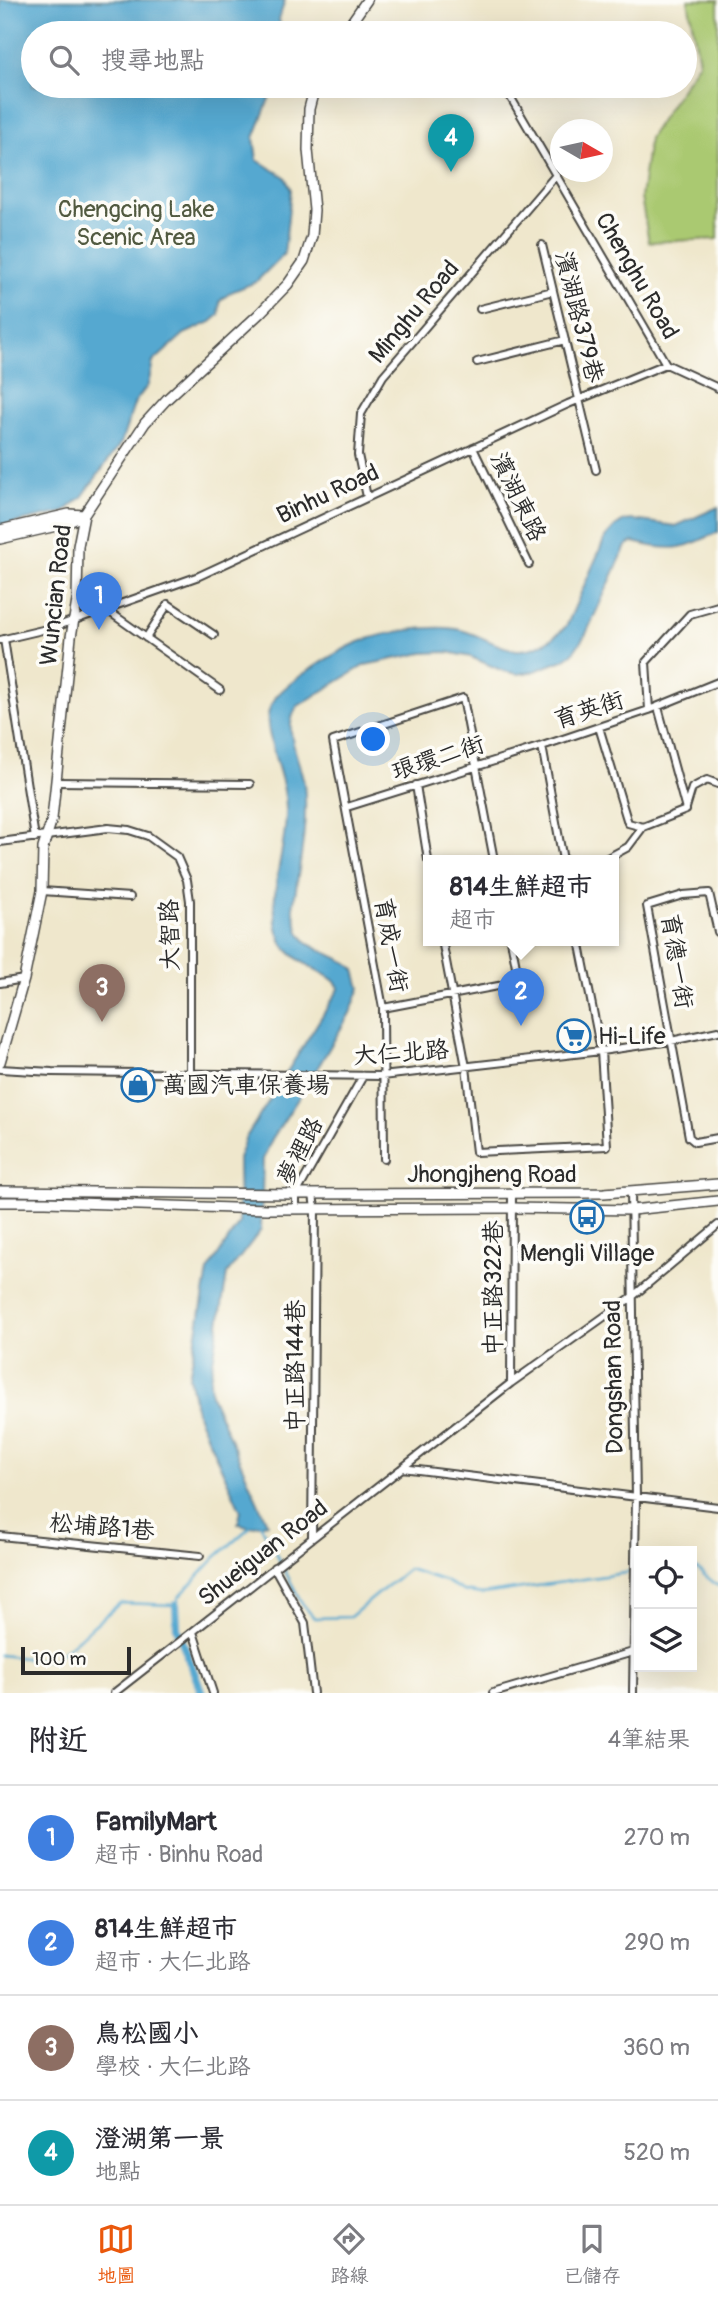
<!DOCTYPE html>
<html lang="zh-TW">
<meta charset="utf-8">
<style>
:root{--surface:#fff;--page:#f2f2f3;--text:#2b2b33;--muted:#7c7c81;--line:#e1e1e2;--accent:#ea580c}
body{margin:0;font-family:Pangolin,"LXGW WenKai TC",sans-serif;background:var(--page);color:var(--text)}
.controls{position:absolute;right:21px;bottom:21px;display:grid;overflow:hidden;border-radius:0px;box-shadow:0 7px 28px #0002}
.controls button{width:63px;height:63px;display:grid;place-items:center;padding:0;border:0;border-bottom:2px solid var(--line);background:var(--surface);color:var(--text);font:35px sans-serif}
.compass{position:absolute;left:550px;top:119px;width:63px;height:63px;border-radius:50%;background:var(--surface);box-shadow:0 7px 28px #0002;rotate:99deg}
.scale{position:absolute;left:21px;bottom:18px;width:110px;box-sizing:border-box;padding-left:7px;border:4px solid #2b2b2b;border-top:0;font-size:19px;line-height:24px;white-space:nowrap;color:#2b2b2b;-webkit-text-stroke:5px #fdfcf7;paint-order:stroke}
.you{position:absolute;left:374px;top:740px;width:24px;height:24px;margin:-18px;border:5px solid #fff;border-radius:50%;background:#1a73e8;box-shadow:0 0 0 10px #1a73e833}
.badge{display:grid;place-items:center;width:46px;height:46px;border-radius:50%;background:var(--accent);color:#fff;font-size:23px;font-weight:700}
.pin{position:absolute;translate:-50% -58px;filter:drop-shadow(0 2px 4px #0008)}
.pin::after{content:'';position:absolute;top:37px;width:24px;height:21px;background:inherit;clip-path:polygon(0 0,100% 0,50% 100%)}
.popup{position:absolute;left:423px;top:855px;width:196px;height:91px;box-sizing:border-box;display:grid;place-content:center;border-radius:0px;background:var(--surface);filter:drop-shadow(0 2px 5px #0005);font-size:23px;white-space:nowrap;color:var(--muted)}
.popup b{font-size:26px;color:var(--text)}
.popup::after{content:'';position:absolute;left:50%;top:100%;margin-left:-14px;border:14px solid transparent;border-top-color:var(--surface)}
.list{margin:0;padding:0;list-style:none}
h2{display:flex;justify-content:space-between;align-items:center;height:91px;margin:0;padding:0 28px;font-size:30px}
h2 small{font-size:23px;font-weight:400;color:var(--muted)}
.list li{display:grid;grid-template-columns:46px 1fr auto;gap:21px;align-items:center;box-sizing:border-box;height:105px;padding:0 28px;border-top:2px solid var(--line)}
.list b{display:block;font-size:26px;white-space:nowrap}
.list p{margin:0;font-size:23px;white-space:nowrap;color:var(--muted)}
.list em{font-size:23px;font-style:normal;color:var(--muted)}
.icon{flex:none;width:38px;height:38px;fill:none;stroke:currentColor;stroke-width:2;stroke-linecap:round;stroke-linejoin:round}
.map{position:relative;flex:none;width:718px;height:1693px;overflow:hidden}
.search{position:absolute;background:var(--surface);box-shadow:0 7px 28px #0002;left:21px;right:21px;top:21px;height:77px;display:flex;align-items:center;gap:18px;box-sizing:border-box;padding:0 24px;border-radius:38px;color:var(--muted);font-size:26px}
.sheet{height:511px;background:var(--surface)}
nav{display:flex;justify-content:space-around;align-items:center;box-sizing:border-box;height:98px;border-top:2px solid var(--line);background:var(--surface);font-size:19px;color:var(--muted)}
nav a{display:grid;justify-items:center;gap:4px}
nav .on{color:var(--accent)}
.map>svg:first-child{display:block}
.green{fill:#aac971;stroke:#6a7a4e;stroke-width:2}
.water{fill:#55a8d0;stroke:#406a7e;stroke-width:2}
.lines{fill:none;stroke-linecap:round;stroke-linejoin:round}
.stream{stroke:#55a8d0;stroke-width:2.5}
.canal{stroke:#55a8d0;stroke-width:8}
.street-casing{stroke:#484743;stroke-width:10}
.secondary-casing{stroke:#484743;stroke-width:12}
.street{stroke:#fff;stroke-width:6}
.secondary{stroke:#fff;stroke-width:9}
.labels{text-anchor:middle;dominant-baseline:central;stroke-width:7;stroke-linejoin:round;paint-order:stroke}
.park-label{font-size:24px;fill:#515a40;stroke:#fdfcf7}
.street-label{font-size:24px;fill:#2b2b2b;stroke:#fdfcf7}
.poi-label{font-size:24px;fill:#2b2b2b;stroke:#fdfcf7;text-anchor:start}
</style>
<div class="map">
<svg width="718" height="1693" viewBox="0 0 718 1693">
<rect width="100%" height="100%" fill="#fdfcf7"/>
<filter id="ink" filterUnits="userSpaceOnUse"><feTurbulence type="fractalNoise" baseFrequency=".0143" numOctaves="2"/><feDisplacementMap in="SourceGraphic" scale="14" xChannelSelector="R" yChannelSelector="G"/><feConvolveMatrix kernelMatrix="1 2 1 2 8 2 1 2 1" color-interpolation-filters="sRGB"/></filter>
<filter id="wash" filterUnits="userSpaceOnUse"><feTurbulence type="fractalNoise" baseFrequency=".00686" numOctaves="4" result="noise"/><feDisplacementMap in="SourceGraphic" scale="28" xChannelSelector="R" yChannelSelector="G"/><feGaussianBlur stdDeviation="1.57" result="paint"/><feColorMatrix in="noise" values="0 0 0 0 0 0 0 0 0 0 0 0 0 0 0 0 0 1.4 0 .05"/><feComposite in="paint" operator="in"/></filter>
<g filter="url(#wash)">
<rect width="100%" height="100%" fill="#efe7cc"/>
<!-- green -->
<path class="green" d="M688,0H718V239L649,242L641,198L649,138L699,62Z"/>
<!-- water -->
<path class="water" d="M0,0H285L279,19L282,33H33V86H274L254,138L257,160L285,177L291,190L284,254L256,282L231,292L220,301L219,315L211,322L184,334L153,362L148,385L135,402L121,443L82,497L64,512L0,526Z
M718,507V532C681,550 673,552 633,542L626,546L586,634L572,654L563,660L535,671L518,674L503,671L471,657L448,652L423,653L365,665L298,706C280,728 301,760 304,784C309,821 298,872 293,909L299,932L308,944L348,963L355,970L360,988L350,1013L314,1074L272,1139L263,1159L261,1230L227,1274L210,1380L211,1395L267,1523L249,1527L238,1523L241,1511L198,1417L189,1377L208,1271L239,1223L238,1159L245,1139L339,989C337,973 292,966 281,940C264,900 286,854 286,813C287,782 271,755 268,725C267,716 269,707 274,700C284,683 342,648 362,641C387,632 429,625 456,629C477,632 496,648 517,650C535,651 556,638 567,625L605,538L615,527L624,521L634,520L676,526Z"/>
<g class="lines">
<!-- stream -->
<path class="stream" d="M260,1524L302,1603L314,1618L350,1617L408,1569L445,1581L463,1591L482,1594L639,1571
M692,1568L697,1569L718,1586
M0,1655L52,1661L120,1603L176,1605L179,1597L215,1558L250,1527"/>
<!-- canal -->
<path class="canal" d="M176,1605L177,1628L202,1693"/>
</g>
</g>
<g filter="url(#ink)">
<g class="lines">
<defs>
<path id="street" d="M471,27L474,33
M504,86L666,364L718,388
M542,245L596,470
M480,309L553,291
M477,362L565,340
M473,448L529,564
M367,497L358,455L361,414L383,376L556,175
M104,608L220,690
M146,638L168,604L214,635
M4,639L35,838
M0,640L55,627L199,576L568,404L666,364
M649,710L646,662L690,614L718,606
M599,727L628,823L643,827L686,810L658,707
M56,782L250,784
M416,785L428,860
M347,807L542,746
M686,808L692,788L707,780L718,784
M0,842L108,828L129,830L148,836L177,857L187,880L190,901V1074
M563,860L542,746L649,710L718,682
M604,860L628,847L643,827
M42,891L130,897
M718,932L709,893L683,895L647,906L689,1137L695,1142L718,1138
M442,940L466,1067L476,1152L607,1146L601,1051L579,940
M0,983L24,979
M383,1008L519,982L511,940
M0,1069L52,1072L382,1076L601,1051L671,1041L718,1031
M384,1159L383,1008L333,741L463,698L494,860
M631,1191L636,1497L633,1693
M296,1209V1194L363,1076
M511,1383L512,1193
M402,1468L718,1507
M0,1536L200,1556
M312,1538L315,1209L313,1194
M274,1567L305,1623L313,1693
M193,1632L213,1693
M114,1693L511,1383L632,1297L718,1225
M493,1693L633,1652"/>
<path id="secondary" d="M344,33L367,0
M0,530L69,514L84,515
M0,539L65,524L84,515
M0,1062L24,979L42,891L43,848L52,819L71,637L77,601L78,546L84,515L145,423L167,399L259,314L288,284L304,261L312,236L314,210L308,150L309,109L315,86
M0,1191L296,1194L604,1193L718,1184
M0,1202H46L267,1209L512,1208L632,1210L718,1201"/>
</defs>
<!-- street casing -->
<use href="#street" class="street-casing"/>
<!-- secondary casing -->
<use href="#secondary" class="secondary-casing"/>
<!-- street -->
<use href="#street" class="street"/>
<!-- secondary -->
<use href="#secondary" class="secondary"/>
</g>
</g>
<!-- icons -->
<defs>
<symbol id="supermarket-ring" viewBox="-11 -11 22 22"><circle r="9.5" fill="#fdfcf7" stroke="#1f6fb2" stroke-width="1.5"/><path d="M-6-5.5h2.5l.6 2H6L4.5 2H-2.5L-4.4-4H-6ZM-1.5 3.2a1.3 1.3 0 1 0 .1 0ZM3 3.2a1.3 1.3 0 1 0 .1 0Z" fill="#1f6fb2"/></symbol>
<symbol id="shop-ring" viewBox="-11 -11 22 22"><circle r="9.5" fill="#fdfcf7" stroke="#1f6fb2" stroke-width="1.5"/><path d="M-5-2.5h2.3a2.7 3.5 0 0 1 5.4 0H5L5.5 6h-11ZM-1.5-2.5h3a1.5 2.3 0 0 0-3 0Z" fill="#1f6fb2"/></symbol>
<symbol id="bus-ring" viewBox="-11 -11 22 22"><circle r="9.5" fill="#fdfcf7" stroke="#1f6fb2" stroke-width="1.5"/><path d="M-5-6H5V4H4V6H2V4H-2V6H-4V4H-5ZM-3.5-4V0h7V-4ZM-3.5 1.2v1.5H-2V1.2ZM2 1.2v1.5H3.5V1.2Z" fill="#1f6fb2"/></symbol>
</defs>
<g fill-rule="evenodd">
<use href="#supermarket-ring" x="555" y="1017" width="38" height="38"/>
<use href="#shop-ring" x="119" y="1066" width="38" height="38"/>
<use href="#bus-ring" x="568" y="1198" width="38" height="38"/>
</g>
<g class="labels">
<!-- park labels -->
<g class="park-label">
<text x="136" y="209">Chengcing Lake<tspan x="136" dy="28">Scenic Area</tspan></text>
</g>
<!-- street labels -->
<g class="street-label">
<text transform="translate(637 276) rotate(60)">Chenghu Road</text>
<text transform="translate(414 312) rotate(-50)">Minghu Road</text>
<text transform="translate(579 317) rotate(76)">濱湖路379巷</text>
<text transform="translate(328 494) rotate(-25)">Binhu Road</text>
<text transform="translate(518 497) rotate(64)">濱湖東路</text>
<text transform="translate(56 595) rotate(-84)">Wuncian Road</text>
<text transform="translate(589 710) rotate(-18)">育英街</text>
<text transform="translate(438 758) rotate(-18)">琅環二街</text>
<text transform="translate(170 935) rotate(-91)">大智路</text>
<text transform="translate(391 945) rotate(80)">育成一街</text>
<text transform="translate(677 961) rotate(81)">育德一街</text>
<text transform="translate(401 1053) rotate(-4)">大仁北路</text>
<text transform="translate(300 1151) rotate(-63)">夢裡路</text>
<text x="492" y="1174">Jhongjheng Road</text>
<text transform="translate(493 1288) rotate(-90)">中正路322巷</text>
<text transform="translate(295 1366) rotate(-90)">中正路144巷</text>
<text transform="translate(614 1377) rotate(-91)">Dongshan Road</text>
<text transform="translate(102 1527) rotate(5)">松埔路1巷</text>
<text transform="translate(263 1553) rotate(-38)">Shueiguan Road</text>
</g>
<!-- poi labels -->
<g class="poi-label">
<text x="598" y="1036">Hi-Life</text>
<text x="162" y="1085">萬國汽車保養場</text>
<text x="587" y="1253" text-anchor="middle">Mengli Village</text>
</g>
</g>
</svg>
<div class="controls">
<button><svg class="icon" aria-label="locate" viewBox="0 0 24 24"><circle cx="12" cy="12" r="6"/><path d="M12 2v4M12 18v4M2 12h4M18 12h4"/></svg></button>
<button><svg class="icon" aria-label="layers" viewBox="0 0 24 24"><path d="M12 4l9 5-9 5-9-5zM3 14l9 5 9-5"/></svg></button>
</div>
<svg class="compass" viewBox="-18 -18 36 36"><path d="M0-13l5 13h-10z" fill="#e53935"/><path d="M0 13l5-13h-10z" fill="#7c7c81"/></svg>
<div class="scale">100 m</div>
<div class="you"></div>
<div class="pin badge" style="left:99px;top:630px;background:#3f7fe0">1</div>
<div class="pin badge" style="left:521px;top:1026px;background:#3f7fe0">2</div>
<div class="popup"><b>814生鮮超市</b>超市</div>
<div class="pin badge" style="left:102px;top:1022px;background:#8d6e63">3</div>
<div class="pin badge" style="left:451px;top:172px;background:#0f9aa8">4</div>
<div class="search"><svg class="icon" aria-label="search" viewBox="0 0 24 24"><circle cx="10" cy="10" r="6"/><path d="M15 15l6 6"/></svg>搜尋地點</div>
</div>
<section class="sheet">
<h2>附近<small>4筆結果</small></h2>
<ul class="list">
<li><span class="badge" style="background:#3f7fe0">1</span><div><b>FamilyMart</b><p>超市 · Binhu Road</p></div><em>270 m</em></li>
<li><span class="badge" style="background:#3f7fe0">2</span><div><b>814生鮮超市</b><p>超市 · 大仁北路</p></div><em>290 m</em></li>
<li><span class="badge" style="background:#8d6e63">3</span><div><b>鳥松國小</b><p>學校 · 大仁北路</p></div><em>360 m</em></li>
<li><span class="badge" style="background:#0f9aa8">4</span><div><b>澄湖第一景</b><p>地點</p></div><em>520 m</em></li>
</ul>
</section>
<nav>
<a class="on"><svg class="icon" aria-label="map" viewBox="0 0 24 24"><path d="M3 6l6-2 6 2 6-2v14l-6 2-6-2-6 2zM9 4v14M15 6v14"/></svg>地圖</a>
<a><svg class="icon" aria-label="directions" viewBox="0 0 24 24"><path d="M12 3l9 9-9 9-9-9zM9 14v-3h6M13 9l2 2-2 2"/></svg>路線</a>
<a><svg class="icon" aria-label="saved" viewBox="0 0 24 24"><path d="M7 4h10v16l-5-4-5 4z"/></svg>已儲存</a>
</nav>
